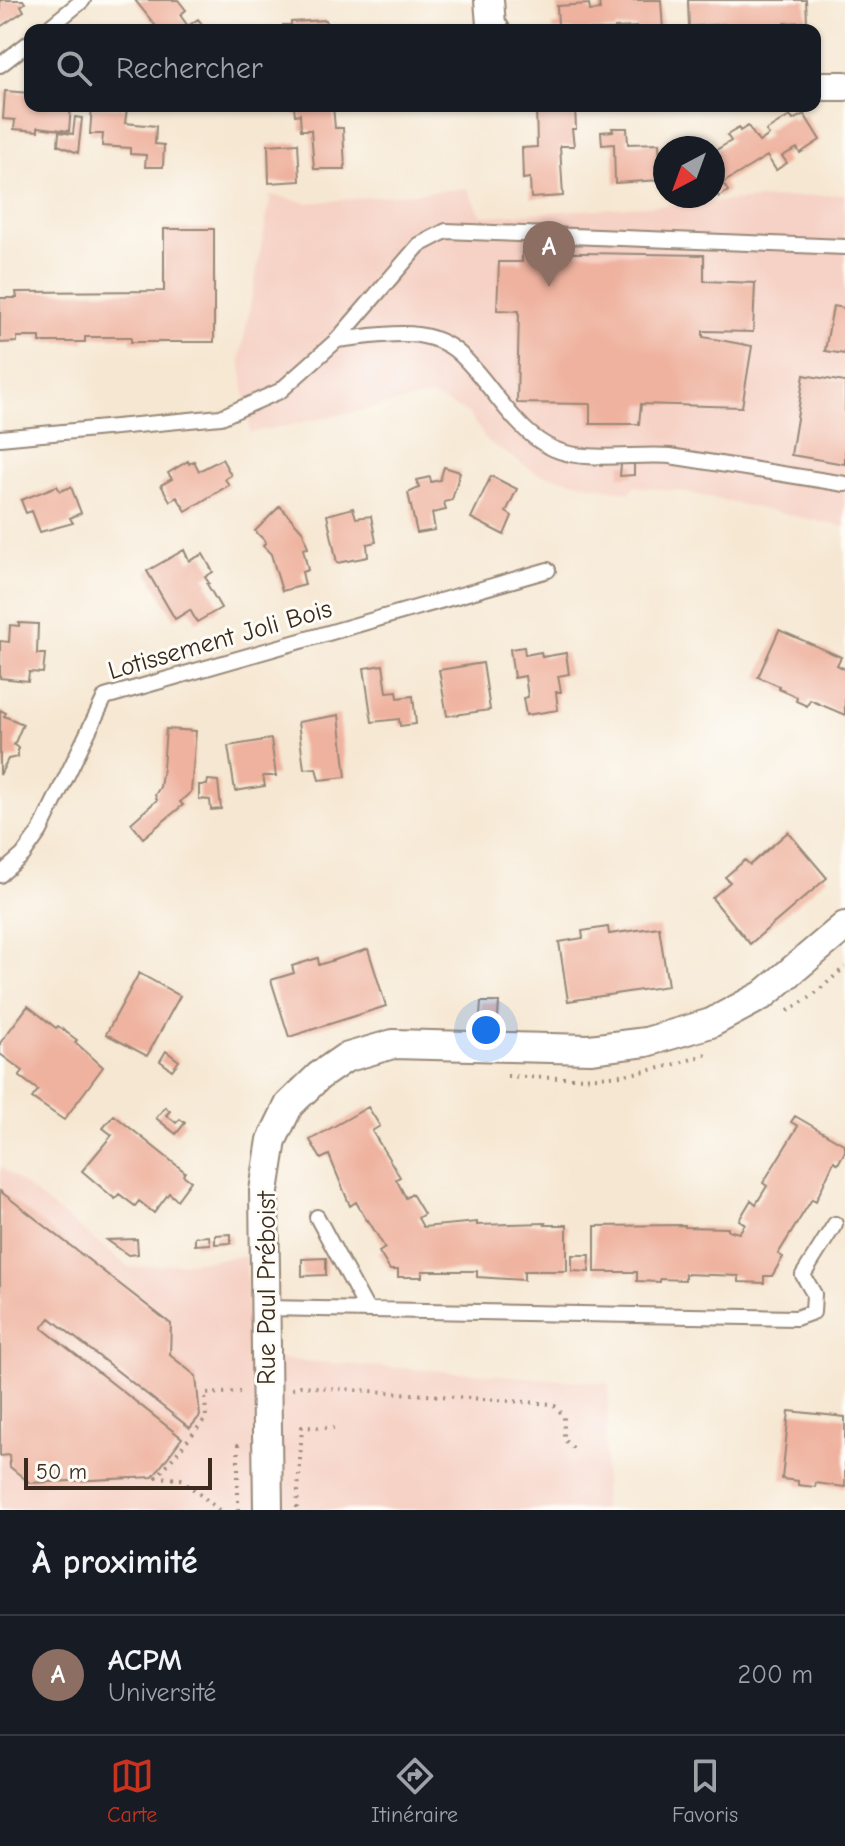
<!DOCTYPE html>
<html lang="fr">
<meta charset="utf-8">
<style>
:root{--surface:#171b24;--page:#242831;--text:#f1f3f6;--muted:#9ea1a6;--line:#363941;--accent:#c8321e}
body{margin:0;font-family:"Comic Neue",sans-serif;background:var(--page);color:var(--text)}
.compass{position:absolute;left:653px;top:136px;width:72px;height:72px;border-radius:50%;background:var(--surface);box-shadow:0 2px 6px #0004;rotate:221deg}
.scale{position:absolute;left:24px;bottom:20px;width:188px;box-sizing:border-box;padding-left:8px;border:4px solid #3b2a1e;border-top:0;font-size:22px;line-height:28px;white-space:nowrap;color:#3b2a1e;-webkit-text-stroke:6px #fdfcf7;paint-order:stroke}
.you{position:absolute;left:486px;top:1030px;width:28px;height:28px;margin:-20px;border:6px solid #fff;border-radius:50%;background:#1a73e8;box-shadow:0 0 0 12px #1a73e833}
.badge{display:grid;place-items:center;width:52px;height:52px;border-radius:50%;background:var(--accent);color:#fff;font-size:26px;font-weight:700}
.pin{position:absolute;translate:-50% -66px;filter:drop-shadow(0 2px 4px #0008)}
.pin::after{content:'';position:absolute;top:42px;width:28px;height:24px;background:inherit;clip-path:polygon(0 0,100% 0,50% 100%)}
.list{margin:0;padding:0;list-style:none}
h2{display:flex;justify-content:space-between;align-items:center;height:104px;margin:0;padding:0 32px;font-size:34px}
h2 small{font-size:26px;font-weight:400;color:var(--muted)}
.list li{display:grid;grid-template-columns:52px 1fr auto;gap:24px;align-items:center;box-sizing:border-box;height:120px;padding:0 32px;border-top:2px solid var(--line)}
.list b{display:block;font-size:30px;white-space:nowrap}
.list p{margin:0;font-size:26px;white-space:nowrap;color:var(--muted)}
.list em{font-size:26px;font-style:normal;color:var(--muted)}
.icon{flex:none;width:44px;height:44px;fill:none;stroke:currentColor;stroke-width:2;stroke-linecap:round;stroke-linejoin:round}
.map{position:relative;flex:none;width:845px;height:1510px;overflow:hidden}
.search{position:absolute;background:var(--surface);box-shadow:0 2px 6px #0004;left:24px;right:24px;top:24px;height:88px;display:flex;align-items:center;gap:20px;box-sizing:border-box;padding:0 28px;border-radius:16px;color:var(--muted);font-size:30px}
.sheet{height:224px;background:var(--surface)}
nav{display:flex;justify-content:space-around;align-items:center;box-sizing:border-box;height:112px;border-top:2px solid var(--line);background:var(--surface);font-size:22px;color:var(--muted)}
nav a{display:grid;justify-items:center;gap:4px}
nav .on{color:var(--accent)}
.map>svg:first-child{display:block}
.built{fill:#f6d1c5}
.building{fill:#efb29f}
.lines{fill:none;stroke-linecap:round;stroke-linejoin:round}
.lane-casing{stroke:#988878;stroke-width:18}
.street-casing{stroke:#988878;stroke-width:32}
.path{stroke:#988878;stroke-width:4;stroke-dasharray:2 6;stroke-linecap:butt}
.lane{stroke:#fff;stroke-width:14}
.street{stroke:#fff;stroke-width:28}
.labels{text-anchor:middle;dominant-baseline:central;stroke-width:6;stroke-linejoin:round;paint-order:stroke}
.street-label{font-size:26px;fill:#3b2a1e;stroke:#fdfcf7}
</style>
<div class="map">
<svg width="845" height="1510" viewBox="0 0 845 1510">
<rect width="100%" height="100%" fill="#fdfcf7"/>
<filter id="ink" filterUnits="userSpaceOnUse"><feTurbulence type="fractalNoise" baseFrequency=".0125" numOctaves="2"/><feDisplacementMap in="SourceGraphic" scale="16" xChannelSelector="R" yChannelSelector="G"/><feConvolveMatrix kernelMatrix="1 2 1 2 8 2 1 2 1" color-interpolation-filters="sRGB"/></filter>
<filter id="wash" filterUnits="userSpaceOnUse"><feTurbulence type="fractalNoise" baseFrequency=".006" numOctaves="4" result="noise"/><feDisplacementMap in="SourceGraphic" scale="32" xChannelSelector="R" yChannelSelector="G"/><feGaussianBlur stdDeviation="1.8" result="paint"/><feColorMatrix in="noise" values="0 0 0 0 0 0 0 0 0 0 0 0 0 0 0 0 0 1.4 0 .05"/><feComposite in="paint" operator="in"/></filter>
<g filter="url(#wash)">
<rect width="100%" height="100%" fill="#f6e7d2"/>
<!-- built -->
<path class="built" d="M467,188L482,216L845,194V527L679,491L634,486L630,493L538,474L487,441L468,413L431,396L250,433L240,359L271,195L308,203Z
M0,1166L130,1268L246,1256L250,1357L609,1383L603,1510H0Z"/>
<g id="blocks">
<!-- building -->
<path class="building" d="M0,0H23L25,3L21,6L24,11L0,27Z
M135,0H178L186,10L180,15L188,26L198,19L207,30H159Z
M599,0H661L663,30H636V27L615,28V30H553L552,25H558L557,6L589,4L590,11L600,10Z
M688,0H806L807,22L785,23V29L768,30H723L724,24L689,27Z
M326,20L327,30H283V25H291V22Z
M5,91L30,93V106H71L69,131L38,127V131L14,129L15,120L3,119Z
M92,106L127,109L125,123L156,126L155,144L164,145L163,167H145L146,155L130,154V148L102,146L103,134H90Z
M294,106H333L335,128H343L345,169H314L311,130H301L300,114L295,115Z
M536,106H575L576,129H572L574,146H560L563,196L531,198L530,178L523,179L522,148L537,147Z
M804,114L820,140L800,153L797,148L782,156L787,163L776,170L767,156L723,183L728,191L719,197L713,188V152L731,141L727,135L739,128L740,131L748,126L759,142L769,135L766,131L780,122L790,116L793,120Z
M75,117L82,118L78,153L58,145L59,132L73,134Z
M612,128H627L628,144L659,143L661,180L615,183L614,144L602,145L601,132L613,131Z
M298,143L300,181L269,183L268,145Z
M164,229H214V342H131V337H85V342H40V337H17V342L0,343V298H17L16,292L164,291Z
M522,252L704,255V281L755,283L753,332L703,331V337L752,346L742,407L641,404L639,424H590V404L517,403L519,311L497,310L499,262H522Z
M833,306L845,308V354L825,351Z
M804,375L845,382V464L791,455Z
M222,459L231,475L225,479L229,485L186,511L177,497L170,501L161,485L172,479L168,473L188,461L189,464L194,461L199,471Z
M621,464H634V475L620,476Z
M444,467L460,472L452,500L444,502L446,510L432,513L435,530L417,533L408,493L419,488L417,480L430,477L431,482L440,480Z
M491,476L517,489L506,512L512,516L504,535L471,518Z
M57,486L60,491L71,487L81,513L70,518L73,523L40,532L32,511L26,513L21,500Z
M280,506L303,532L308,548L303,549L308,570L302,572L305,585L282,591L271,554L263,546L266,542L255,531Z
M353,508L356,518L371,516L376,542L367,544L368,557L337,563L327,515Z
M184,550L189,561L203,554L213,572L205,577L209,583L207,584L221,608L197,622L190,610L175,619L147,571Z
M19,623L38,624L37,654H45L43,673L29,672L28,681L0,678V641L9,642L10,625L19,626Z
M779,630L841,657L837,665L845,669V715L810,700L807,706L796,701L797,697L779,689V686L758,677Z
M524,647L525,655L541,652L542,657L566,653L569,674L558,676L561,692H556L558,710L526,715L523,698L528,697L525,676L514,678L510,649Z
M483,663L490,710L447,716L439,670Z
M383,665L387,692L397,691L398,698L413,696L416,724L400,726L399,719L372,722L364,668Z
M0,710L6,713L4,716L23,724L14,745L18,748V757L8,759L0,775Z
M339,715L346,777L319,780L316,768L304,769L298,722Z
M166,729L196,731L191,792L180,802L183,805L143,838L131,823L157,800L155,795L160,787L163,768Z
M271,739L276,776H263L265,786L235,791L228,746Z
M208,780L218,781L221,809L211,810L210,800L199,799V785H207Z
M788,832L827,878L750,944L712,898L730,882L725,877L745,860L750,865Z
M608,927L609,934L659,927L668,986L568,1001L559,942L583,938L582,931Z
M368,949L386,1006L289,1037L271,980L294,973L292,966L318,958L319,965Z
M139,973L180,996L147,1056L106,1034Z
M481,1002H499L498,1018L480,1017Z
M28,1006L56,1028L58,1026L77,1040L75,1042L103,1067L64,1120L32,1098L38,1090L19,1076L23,1071L0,1054V1043Z
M166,1051L179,1061L172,1070L160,1061Z
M165,1107L170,1111L166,1115L176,1123L180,1119L185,1123L176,1134L156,1118Z
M368,1107L380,1126L372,1131L400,1177L396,1179L406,1198L412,1194L424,1214L418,1218L423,1227L477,1222V1225L546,1223L545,1225H567V1271H524V1280L477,1277V1271H422V1277H398V1270H390L379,1252L385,1248L368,1220L367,1221L356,1202L350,1206L329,1155L321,1159L310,1140Z
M114,1115L185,1172L183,1175L191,1181L177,1200L169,1193L154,1213L139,1201L135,1206L119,1194L115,1199L82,1171L112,1135L103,1128Z
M795,1116L845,1145V1151L838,1164L834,1161L816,1201L812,1199L778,1254L783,1257L772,1276H764V1283L739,1282V1276L685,1274V1280L660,1279V1282L637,1281V1272H595V1226L685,1225V1227L728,1228V1230L739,1233L745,1224L739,1220L751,1200L756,1204L767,1186L763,1183L798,1126L791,1122Z
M0,1191L171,1324L170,1355L196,1376L200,1416L190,1428L50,1318L42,1328L182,1438L153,1477L30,1483L10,1467L9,1455L0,1456Z
M231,1234V1243L215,1244V1235Z
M209,1236L210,1244L195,1245V1237Z
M137,1239L138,1254L128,1255L107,1240Z
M572,1255H590L589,1272L572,1271Z
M326,1258V1275L302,1276V1259Z
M789,1411L845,1417V1487L816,1483L815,1487L798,1485V1481L782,1479Z"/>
</g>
</g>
<g filter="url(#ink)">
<use href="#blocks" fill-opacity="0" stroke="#988878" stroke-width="2"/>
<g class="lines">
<defs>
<path id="lane" d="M46,30L83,0
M0,65L30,42
M337,340C378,336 426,323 460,354C476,369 490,389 504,406C518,423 533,440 554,449C585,463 636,453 670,456L845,484
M0,438L221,417L280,391L337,340L419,245L446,231L845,247
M0,875L23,855L40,831L105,697L548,570
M317,1217L366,1308
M265,1308L796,1318L813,1312L814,1294L803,1275L835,1224"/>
<path id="street" d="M489,0L491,25L495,30
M815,86H845
M268,1510L264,1191L272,1140L289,1105L319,1076L345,1058L393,1044L590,1049L646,1042L711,1023L763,995L845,926"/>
</defs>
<!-- lane casing -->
<use href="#lane" class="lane-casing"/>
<!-- street casing -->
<use href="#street" class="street-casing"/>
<!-- path -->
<path class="path" d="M788,1011L812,996L845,967
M507,1076C578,1080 638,1080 706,1054
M292,1389L301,1386L553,1404L564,1416V1439L575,1450
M297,1508L302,1427L334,1428
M219,1510L181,1479L157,1477L206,1418L205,1394L240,1392
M238,1510V1445H243"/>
<!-- lane -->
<use href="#lane" class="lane"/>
<!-- street -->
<use href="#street" class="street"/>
</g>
</g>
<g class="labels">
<!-- street labels -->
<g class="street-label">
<text transform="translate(220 640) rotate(-16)">Lotissement Joli Bois</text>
<text transform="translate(267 1288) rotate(-90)">Rue Paul Préboist</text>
</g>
</g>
</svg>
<svg class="compass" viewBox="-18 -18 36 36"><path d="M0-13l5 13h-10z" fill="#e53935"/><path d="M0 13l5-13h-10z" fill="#9ea1a6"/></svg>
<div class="scale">50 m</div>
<div class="you"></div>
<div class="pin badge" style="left:549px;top:287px;background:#8d6e63">A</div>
<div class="search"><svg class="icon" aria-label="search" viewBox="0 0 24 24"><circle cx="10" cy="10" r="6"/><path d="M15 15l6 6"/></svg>Rechercher</div>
</div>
<section class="sheet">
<h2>À proximité<small></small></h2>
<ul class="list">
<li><span class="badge" style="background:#8d6e63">A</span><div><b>ACPM</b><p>Université</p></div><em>200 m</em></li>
</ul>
</section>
<nav>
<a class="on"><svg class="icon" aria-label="map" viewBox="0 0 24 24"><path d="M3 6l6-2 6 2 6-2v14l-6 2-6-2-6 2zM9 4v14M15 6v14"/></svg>Carte</a>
<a><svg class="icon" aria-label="directions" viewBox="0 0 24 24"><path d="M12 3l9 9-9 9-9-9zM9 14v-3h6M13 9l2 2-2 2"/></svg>Itinéraire</a>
<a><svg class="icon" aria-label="saved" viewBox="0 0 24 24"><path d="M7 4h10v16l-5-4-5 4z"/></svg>Favoris</a>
</nav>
